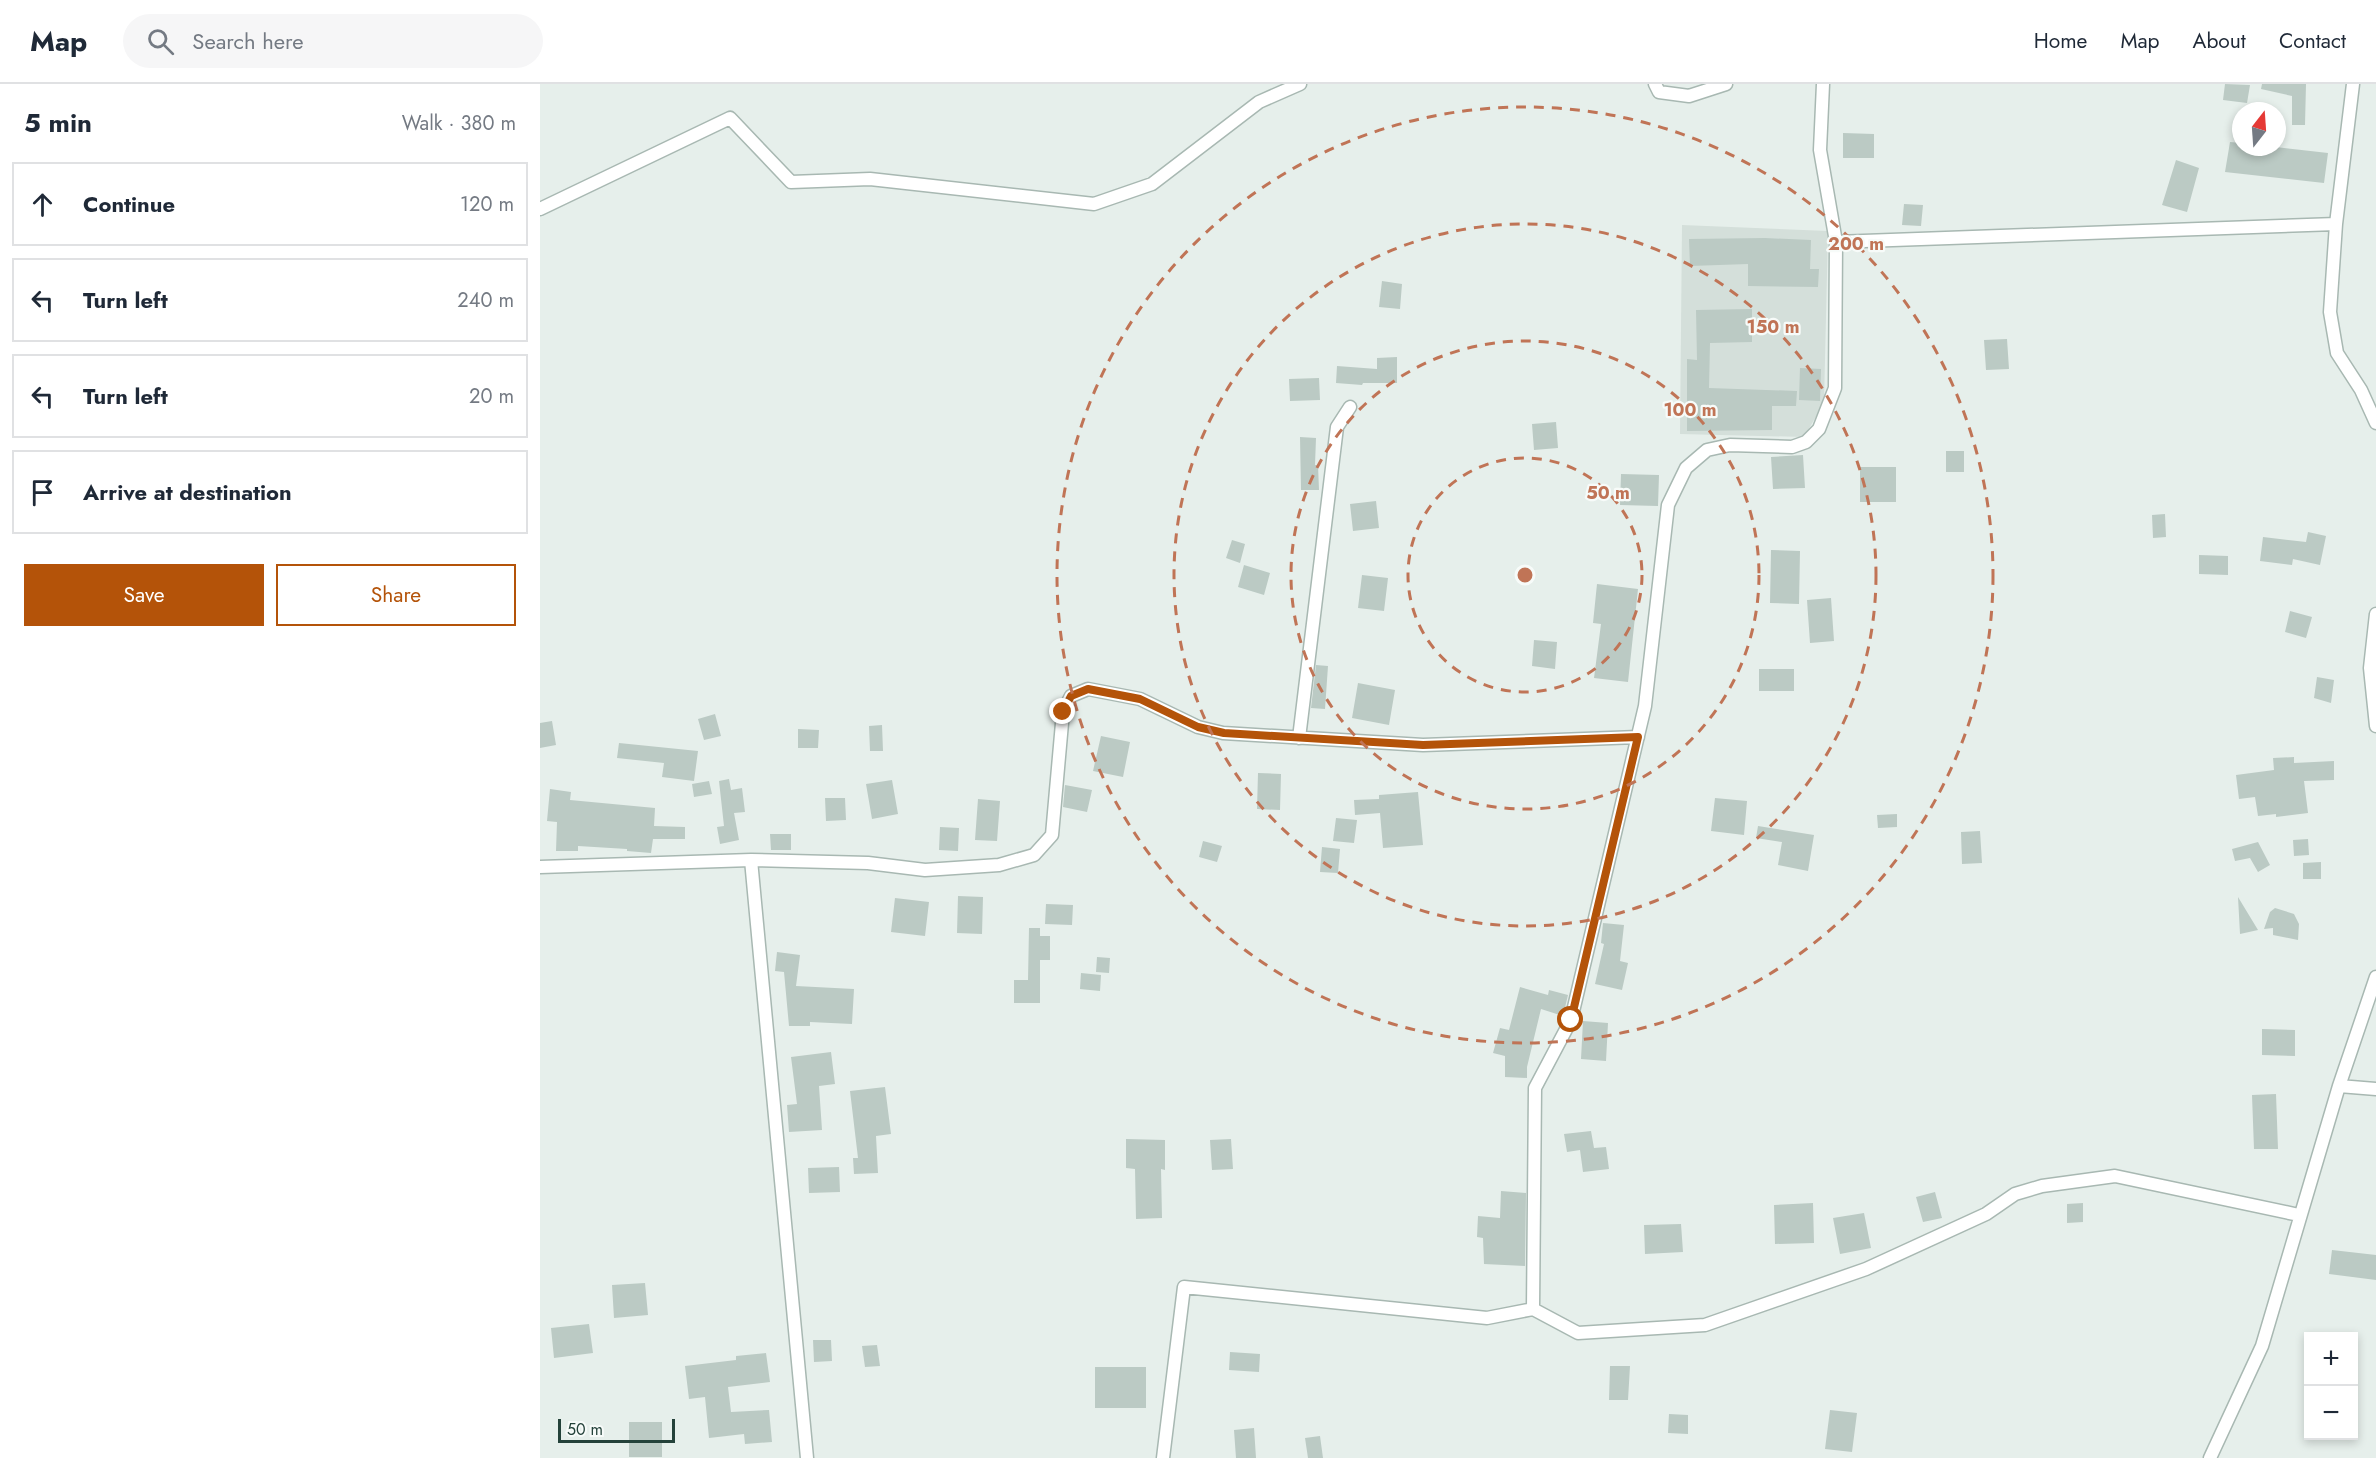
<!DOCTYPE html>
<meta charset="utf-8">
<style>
:root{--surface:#fff;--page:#f6f6f7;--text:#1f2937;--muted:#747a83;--line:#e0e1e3;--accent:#b45309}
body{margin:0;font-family:Jost,sans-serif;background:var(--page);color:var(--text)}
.controls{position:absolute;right:18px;bottom:18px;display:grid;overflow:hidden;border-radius:0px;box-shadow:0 3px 9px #0003}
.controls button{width:54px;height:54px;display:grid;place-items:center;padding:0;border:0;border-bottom:2px solid var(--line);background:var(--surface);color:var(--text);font:30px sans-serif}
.compass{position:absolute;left:1692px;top:18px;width:54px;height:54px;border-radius:50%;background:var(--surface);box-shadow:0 3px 9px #0003;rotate:17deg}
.scale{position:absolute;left:18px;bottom:15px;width:117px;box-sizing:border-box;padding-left:6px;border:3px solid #24423a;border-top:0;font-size:16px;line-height:21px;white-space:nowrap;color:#24423a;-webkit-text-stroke:4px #f7fbf9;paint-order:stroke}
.stop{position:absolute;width:18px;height:18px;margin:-14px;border:4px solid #b45309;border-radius:50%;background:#fff}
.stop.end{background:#b45309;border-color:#fff;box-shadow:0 2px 6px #0008}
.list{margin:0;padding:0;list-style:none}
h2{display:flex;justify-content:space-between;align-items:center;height:78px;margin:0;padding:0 24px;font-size:26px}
h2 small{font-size:20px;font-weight:400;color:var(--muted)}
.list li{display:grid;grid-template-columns:39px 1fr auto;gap:18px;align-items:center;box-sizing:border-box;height:84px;margin:0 12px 12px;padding:0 12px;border:2px solid var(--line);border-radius:0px}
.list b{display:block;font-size:22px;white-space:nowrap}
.list em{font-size:20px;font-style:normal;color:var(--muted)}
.actions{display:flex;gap:12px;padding:18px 24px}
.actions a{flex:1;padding:14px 0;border:2px solid var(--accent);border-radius:0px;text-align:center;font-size:21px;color:var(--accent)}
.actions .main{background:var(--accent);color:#fff}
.icon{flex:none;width:33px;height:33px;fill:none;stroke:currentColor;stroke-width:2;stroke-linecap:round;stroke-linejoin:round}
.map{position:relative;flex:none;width:1836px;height:1374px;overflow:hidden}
header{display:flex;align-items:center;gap:36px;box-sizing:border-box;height:84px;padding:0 30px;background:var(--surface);border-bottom:2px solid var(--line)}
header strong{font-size:28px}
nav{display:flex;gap:33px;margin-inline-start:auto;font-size:21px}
.search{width:420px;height:54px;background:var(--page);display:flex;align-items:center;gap:15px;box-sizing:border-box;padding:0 21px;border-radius:33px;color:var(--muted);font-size:22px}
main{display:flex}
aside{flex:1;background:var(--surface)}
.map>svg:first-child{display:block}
.built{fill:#d4dfda}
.building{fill:#bbcac4}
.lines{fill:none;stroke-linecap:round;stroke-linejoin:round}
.street-casing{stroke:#a8b8b2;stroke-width:15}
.street{stroke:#fff;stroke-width:12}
.route{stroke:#b45309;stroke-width:8}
.ring{fill:none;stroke:#c07456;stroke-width:3;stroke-dasharray:10 8}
.centre{fill:#c07456;stroke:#f7fbf9;stroke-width:3}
.ring-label{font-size:18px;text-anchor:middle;font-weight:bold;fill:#c07456;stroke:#f7fbf9;stroke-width:4.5;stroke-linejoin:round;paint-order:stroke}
</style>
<header>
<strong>Map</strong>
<div class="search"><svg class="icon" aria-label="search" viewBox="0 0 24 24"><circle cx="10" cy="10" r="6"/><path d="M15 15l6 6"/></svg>Search here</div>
<nav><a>Home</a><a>Map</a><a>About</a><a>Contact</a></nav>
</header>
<main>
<aside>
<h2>5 min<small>Walk · 380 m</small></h2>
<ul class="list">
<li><svg class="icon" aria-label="ahead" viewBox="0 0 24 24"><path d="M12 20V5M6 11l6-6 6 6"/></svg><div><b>Continue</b></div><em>120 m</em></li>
<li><svg class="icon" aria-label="left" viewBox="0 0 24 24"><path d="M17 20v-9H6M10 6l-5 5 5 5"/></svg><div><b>Turn left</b></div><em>240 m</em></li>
<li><svg class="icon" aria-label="left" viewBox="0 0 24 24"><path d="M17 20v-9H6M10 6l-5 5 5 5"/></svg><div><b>Turn left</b></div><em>20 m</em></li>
<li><svg class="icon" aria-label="arrive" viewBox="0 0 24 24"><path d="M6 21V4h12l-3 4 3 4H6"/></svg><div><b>Arrive at destination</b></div></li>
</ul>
<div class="actions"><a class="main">Save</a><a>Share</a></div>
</aside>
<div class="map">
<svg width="1836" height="1374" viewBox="0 0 1836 1374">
<rect width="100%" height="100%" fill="#e6efeb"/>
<!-- built -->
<path class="built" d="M1142,141L1288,147L1284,319L1264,353L1140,350Z"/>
<!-- building -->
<path class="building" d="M1685,0L1710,1L1707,19L1683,16Z
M1722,0H1766L1765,41H1752V12L1721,5Z
M1303,49L1334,50V74H1303Z
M1690,58L1701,59V63H1736L1788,69L1784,99L1685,88Z
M1636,76L1659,84L1647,128L1622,121Z
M1364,120L1383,121L1381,142L1362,141Z
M1225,154L1271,156L1270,185H1279L1278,203L1208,202V180L1150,182L1149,155Z
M842,197L862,200L860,225L839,223Z
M1212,225V258L1170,259L1169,304L1257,307L1256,322H1232V346L1147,347V275L1157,276L1156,226Z
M1467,255L1469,285L1446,286L1444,256Z
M857,273V299H823L822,301L796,299L797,282L837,285V274Z
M1260,284L1281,285L1280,317L1259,316Z
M779,294L780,316L750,317L749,295Z
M1016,338L1018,364L994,366L992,340Z
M760,353L776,354L775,381H778L779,406H761Z
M1406,367H1424V388H1406Z
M1263,371L1265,404L1233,405L1231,373Z
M1320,383H1356V418H1320Z
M1081,390L1119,391L1118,422L1080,421Z
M836,417L839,444L813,447L810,420Z
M1625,430L1626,453L1613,454L1612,431Z
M1768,448L1786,452L1780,481L1753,475L1752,481L1720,477L1723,453L1766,458Z
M692,456L705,460L700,479L686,474Z
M1231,466L1260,467L1259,520L1230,519Z
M1659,471L1688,472V491L1659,490Z
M704,481L730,489L724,511L698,503Z
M822,491L848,494L844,527L818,524Z
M1057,500L1098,505L1088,598L1054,594L1061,540L1053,539Z
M1291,514L1294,557L1270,559L1267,516Z
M1750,527L1772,533L1766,554L1745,548Z
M994,556L1017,558L1015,585L992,582Z
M776,581L788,582L785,625L771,624Z
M1219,585H1254V607H1219Z
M1777,593L1794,596L1791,619L1774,614Z
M818,599L855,606L849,641L812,634Z
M175,630L181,652L164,656L158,635Z
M12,637L16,661L0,664V639Z
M342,641L343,667H330L329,642Z
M258,645L279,646L278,664H258Z
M561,652L590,658L583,693L553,687Z
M79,659L158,667L154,697L122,693L124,679L77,674Z
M1754,673V679L1794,677V696L1764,697L1768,729L1736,733V730L1718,732L1715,713L1699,715L1696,691L1734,686L1733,674Z
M718,689L741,690L740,726L717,725Z
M189,695L191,706L202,704L205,728L194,729L199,756L180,760L177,743L184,742L179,697Z
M352,696L358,730L332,735L326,700Z
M169,697L172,710L154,713L152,700Z
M525,701L552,706L547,728L523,723Z
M10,705L31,708L30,716L115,724L114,742L145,743V755H113L111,769L87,767V765L38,762V767H16L17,738L7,737Z
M878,708L883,761L843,764L840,729L815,731L814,716L839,715V711Z
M285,714H305L306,736L286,737Z
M1175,714L1207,717L1204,751L1171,747Z
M438,715L460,717L457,757L435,756Z
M1357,730V743L1338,744L1337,731Z
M796,734L817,736L814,759L793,757Z
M1218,742L1274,751L1268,787L1238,781L1242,758L1216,754Z
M400,743L419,744L418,767L399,766Z
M1440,747L1442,779L1422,780L1421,748Z
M230,750H251V766H231Z
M1768,755L1769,771L1754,772L1753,756Z
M663,757L682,762L677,778L659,773Z
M1718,758L1730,781L1718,788L1710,774L1695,777L1692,765Z
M782,763L800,765L798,789L780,788Z
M1781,778V795H1763V779Z
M418,812L443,813L442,850L417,849Z
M1698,813L1718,846L1700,850Z
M355,814L389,818L385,852L351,848Z
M506,820L533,821L532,841L505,840Z
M1735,824L1754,830L1759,840L1758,856L1733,851V844L1724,845L1730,828Z
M1063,839L1084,841L1080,877L1088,879L1082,906L1055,900L1064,860L1061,859Z
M489,844H500V852H510V876H500V919H474V896H488Z
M237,868L260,871L256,902L314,905L312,940L270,938V942H249L244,888L235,887Z
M557,873L570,874L569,889L556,888Z
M541,889L561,891L560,907L540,905Z
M980,903L1008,911L1009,906L1028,911L1023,932L1001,925L987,983V994L965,993V972L953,969L960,944L969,946Z
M1043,937L1068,939L1066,977L1041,975Z
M1722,945L1755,946V972L1722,971Z
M291,968L295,1000L279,1002L282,1046L249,1048L247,1021L257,1020L251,973Z
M345,1003L351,1050L336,1052L338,1089L314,1090L313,1074H318L310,1007Z
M1736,1010L1738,1065H1714L1712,1011Z
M1051,1047L1054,1064L1066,1063L1069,1085L1043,1088L1040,1066L1027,1068L1024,1050Z
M586,1055L625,1056V1086L621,1085L622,1134L596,1135L595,1085L586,1084Z
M691,1055L693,1085L672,1086L670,1056Z
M299,1083L300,1108L269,1109L268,1084Z
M961,1107L986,1109L985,1182L944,1180L943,1154L937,1153L938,1132L960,1134Z
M1395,1108L1402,1134L1383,1138L1376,1113Z
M1273,1119L1274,1159L1235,1160L1234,1121Z
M1543,1119V1138L1527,1139V1120Z
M1324,1129L1331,1164L1300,1170L1293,1134Z
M1141,1140L1143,1168L1105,1170L1104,1141Z
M1792,1166L1836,1171V1196L1789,1190Z
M105,1199L108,1231L74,1234L72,1201Z
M49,1240L53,1269L14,1274L11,1244Z
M273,1256H291L292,1277L274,1278Z
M337,1261L340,1282L325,1283L322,1262Z
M690,1268L720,1270L719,1288L689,1286Z
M226,1269L230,1298L188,1303L191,1328L229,1326L232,1358L205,1360L204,1350L169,1354L165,1313L149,1315L145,1282L196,1276V1272Z
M1070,1282H1090L1088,1316H1069Z
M555,1283H606V1324H555Z
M1290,1326L1317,1329L1312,1368L1285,1365Z
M1129,1330L1148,1331V1350L1128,1349Z
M89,1338H122V1373H89Z
M714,1344L716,1374H696L694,1346Z
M780,1352L783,1374H768L765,1354Z"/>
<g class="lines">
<defs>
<path id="street" d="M1115,0L1119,8L1149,12L1186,0
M1813,0L1796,140L1790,228L1797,269L1821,306L1836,339
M0,125L190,34L251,98L330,95L554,120L612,100L719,18L760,0
M1296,158L1796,140
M1836,530L1830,584L1836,642
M759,654L797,343L810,323
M211,776L328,779L385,786L459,781L494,771L512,751L523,628L531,612L548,605L600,615L658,643L683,649L883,661L1098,653
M0,783L211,776L267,1374
M1799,1002L1836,1005
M993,1225L1038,1249L1165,1241L1326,1185L1446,1130L1475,1110L1502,1102L1575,1092L1759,1131
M623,1374L644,1203L947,1234L993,1225L995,1004L1031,936L1105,622L1128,421L1146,384L1167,366L1190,361L1252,363L1266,358L1279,345L1295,304L1296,158L1280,66L1283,0
M1670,1374L1722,1262L1799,1002L1836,893"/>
</defs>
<!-- street casing -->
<use href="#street" class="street-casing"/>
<!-- street -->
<use href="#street" class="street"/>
</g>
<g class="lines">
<!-- route -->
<path class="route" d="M523,628L531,612L548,605L600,615L658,643L684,649L883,661L1098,653L1031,936"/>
</g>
<!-- distance rings -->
<g class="ring">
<circle cx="985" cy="491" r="117"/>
<circle cx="985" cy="491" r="234"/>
<circle cx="985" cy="491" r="351"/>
<circle cx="985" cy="491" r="468"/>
</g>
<circle cx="985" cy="491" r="9" class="centre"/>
<g class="ring-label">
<text x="1316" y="166">200 m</text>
<text x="1233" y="249">150 m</text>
<text x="1150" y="332">100 m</text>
<text x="1068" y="415">50 m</text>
</g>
</svg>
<div class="controls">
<button>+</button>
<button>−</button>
</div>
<svg class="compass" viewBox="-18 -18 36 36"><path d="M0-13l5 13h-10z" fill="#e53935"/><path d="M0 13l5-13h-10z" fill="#747a83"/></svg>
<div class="scale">50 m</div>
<div class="stop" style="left:1031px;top:936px"></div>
<div class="stop end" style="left:523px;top:628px"></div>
</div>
</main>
